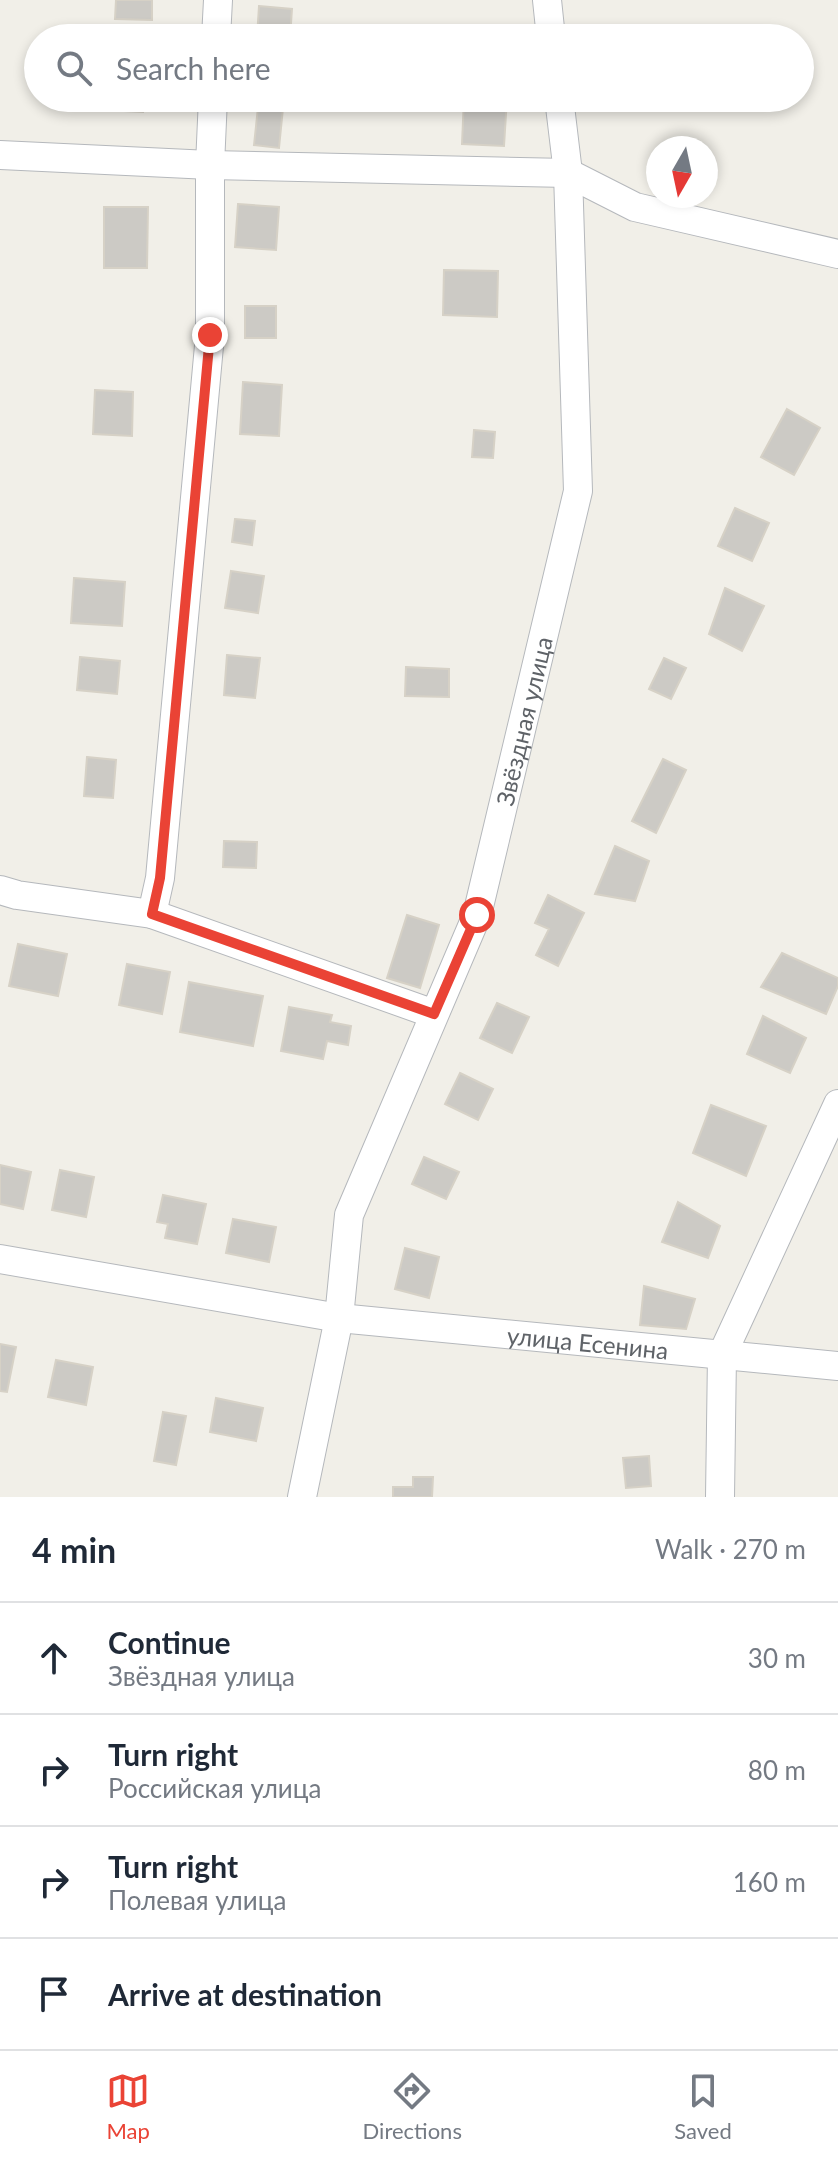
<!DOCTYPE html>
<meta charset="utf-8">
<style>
:root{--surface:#fff;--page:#f2f2f3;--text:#1f2937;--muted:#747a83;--line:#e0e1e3;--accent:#ea4335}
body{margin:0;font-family:Lato,sans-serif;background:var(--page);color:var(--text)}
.compass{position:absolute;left:646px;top:136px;width:72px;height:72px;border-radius:50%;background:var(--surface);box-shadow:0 4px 12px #0003;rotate:189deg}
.stop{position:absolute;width:24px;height:24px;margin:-18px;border:6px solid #ea4335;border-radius:50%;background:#fff}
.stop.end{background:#ea4335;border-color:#fff;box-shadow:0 2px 8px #0008}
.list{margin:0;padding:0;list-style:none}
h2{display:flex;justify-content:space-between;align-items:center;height:104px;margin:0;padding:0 32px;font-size:34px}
h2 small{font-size:26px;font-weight:400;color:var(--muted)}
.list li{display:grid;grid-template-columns:52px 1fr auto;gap:24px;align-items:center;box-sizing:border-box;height:112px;padding:0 32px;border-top:2px solid var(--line)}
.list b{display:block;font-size:30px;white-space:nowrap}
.list p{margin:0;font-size:26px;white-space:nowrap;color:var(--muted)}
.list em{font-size:26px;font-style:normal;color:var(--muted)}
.icon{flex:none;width:44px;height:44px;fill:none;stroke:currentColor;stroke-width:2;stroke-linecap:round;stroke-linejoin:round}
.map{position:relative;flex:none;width:838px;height:1497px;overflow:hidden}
.search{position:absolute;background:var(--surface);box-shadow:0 4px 12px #0003;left:24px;right:24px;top:24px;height:88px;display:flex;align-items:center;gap:20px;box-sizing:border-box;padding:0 28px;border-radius:44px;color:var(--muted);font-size:30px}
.sheet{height:552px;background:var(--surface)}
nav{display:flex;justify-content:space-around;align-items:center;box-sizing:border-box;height:112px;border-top:2px solid var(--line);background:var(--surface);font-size:22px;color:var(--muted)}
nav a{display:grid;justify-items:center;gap:4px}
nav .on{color:var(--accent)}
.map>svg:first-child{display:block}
.building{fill:#cccac5;stroke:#d6d1c6;stroke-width:2}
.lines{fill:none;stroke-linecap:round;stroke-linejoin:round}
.minor-casing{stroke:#b5b8bc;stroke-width:30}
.minor{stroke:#fff;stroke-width:28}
.route{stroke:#ea4335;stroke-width:10}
.labels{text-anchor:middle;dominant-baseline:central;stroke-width:6;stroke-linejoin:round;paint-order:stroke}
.street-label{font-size:24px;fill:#5f6368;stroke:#fff}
</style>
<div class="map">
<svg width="838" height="1497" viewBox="0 0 838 1497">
<rect width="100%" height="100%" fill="#f1efe8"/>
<!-- building -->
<path class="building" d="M116,0H152V20L115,19Z
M259,6L292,9L290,38H257Z
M86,98H143V112L85,109Z
M259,98H284L279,148L254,145Z
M464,98H507L504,146L462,144Z
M238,204L279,207L276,250L235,247Z
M104,207H148L147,268H104Z
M444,270L498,271L497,317L443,315Z
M245,306H276V338H245Z
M243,382L282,385L279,436L240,434Z
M95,390L133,392L132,436L93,434Z
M787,409L820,428L794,475L761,457Z
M474,430L495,432L493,458L472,457Z
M735,508L769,523L752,561L718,546Z
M235,519L255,521L252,545L232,542Z
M231,571L264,576L258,613L225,608Z
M74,578L125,582L122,626L71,623Z
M725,588L764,606L742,651L709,634Z
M227,655L260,658L255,698L224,695Z
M80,657L120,661L117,694L77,690Z
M664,658L686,668L671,699L649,689Z
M406,667L449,669V697L405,696Z
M87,757L116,760L113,798L84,796Z
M663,759L686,770L656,833L632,821Z
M224,841L257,842L256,868L223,867Z
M615,846L649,861L635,901L595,894Z
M548,895L584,913L558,966L536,955L549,929L535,923Z
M407,915L439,925L420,988L387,978Z
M18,944L67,954L58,996L9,986Z
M782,953L838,978V986L826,1014L761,987Z
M127,964L170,972L162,1014L119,1005Z
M189,982L263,996L253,1046L180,1032Z
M497,1003L529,1017L512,1053L480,1038Z
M289,1007L332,1015L330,1022L351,1026L348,1045L327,1041L323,1059L281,1051Z
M763,1016L806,1038L790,1073L747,1054Z
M460,1073L493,1089L478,1120L445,1104Z
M711,1105L766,1126L746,1176L693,1153Z
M424,1157L459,1172L446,1199L412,1184Z
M0,1165L31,1172L23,1209L0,1204Z
M60,1170L94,1177L86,1217L52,1210Z
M163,1195L206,1204L197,1244L165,1238L168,1224L157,1222Z
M678,1202L720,1226L708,1258L662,1242Z
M233,1219L276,1227L269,1262L226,1253Z
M405,1248L439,1257L429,1298L395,1289Z
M644,1286L695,1299L686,1329L640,1325Z
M0,1344L16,1347L7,1392L0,1391Z
M56,1360L93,1367L86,1405L48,1397Z
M216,1398L263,1408L256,1441L210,1432Z
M163,1412L186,1416L176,1465L154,1461Z
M649,1456L651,1486L626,1488L623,1458Z
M413,1477H433L432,1497H393V1487H413Z"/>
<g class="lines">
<defs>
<g id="minor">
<path d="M547,0L551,38"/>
<path d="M216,38L218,0"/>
<path d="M0,155L210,165L568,173L635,207L838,254"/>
<path d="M0,890L17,895L152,914L434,1014"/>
<path d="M152,914L160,878L210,335V165L213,98"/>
<path id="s1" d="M0,1259L339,1318L838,1366"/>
<path id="s2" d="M302,1497L339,1318L349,1215L477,915L578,491L568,173L559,98"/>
<path d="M720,1497L722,1355L838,1104"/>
</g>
</defs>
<!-- minor casing -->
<use href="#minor" class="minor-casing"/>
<!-- minor -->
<use href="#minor" class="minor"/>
</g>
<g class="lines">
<!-- route -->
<path class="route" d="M210,335L160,878L152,914L434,1014L477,915"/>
</g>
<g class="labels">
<!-- street labels -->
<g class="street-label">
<text stroke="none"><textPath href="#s2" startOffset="812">Звёздная улица</textPath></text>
<text stroke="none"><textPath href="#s1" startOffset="594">улица Есенина</textPath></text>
</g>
</g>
</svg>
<svg class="compass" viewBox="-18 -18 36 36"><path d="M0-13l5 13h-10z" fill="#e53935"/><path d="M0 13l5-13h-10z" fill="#747a83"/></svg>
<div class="stop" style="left:477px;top:915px"></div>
<div class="stop end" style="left:210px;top:335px"></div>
<div class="search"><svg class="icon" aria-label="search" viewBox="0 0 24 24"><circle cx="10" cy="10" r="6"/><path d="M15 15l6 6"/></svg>Search here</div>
</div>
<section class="sheet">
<h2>4 min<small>Walk · 270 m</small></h2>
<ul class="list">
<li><svg class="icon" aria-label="ahead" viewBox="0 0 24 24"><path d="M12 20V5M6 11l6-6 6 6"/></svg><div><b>Continue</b><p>Звёздная улица</p></div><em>30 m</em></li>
<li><svg class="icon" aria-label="right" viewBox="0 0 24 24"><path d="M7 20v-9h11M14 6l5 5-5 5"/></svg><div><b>Turn right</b><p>Российская улица</p></div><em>80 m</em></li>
<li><svg class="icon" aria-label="right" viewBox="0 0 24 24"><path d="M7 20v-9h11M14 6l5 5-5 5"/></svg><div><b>Turn right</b><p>Полевая улица</p></div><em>160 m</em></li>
<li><svg class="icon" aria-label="arrive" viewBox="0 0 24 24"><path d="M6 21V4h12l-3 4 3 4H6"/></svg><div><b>Arrive at destination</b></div></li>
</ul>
</section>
<nav>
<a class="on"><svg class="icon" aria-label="map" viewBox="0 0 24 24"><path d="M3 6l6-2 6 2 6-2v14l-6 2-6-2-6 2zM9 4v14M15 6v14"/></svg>Map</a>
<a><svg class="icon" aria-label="directions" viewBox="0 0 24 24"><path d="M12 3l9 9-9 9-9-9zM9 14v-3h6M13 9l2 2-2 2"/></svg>Directions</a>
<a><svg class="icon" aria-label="saved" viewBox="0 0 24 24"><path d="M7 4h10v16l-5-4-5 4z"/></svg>Saved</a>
</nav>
